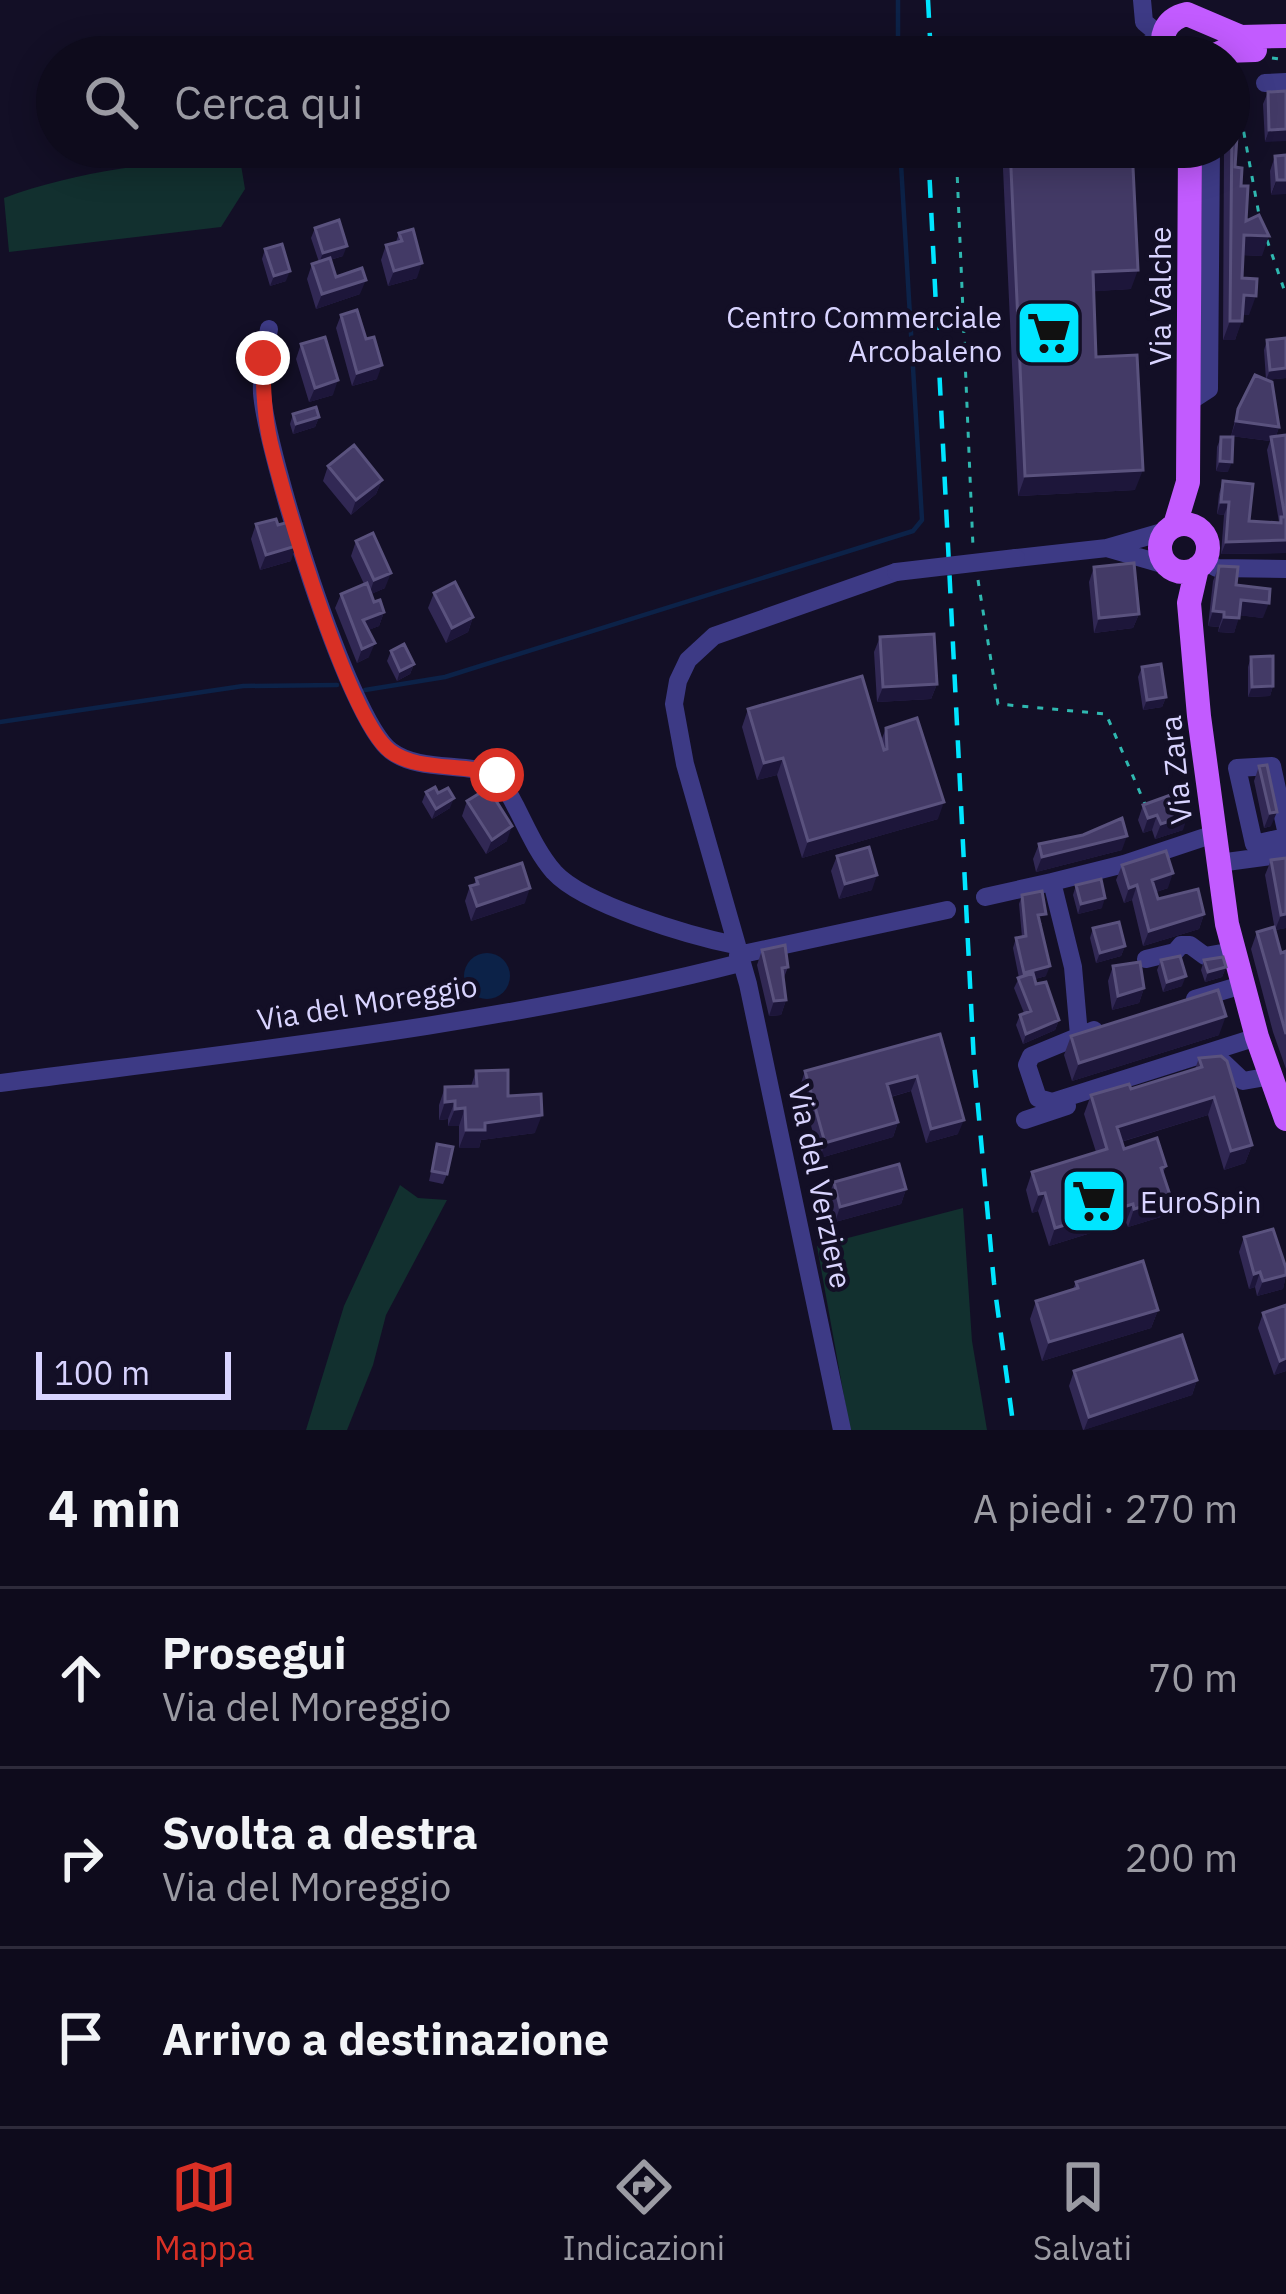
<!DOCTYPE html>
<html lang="it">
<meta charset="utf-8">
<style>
:root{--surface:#0e0b1c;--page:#1c1929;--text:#f1f3f6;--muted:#9b9ba3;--line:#2e2b3b;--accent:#d93025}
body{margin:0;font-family:"IBM Plex Sans",sans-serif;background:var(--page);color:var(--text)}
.scale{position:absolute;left:36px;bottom:30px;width:195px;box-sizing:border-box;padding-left:12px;border:6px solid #d9d4ff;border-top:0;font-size:33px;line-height:42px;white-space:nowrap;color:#d9d4ff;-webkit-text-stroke:9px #130f26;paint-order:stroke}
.stop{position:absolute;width:36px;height:36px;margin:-27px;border:9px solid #d93025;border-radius:50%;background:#fff}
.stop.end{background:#d93025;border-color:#fff;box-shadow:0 3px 12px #0008}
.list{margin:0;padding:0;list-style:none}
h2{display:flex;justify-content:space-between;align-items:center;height:156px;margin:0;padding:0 48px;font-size:51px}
h2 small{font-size:39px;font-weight:400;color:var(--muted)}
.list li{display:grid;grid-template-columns:78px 1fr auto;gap:36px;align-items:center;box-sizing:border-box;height:180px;padding:0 48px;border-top:3px solid var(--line)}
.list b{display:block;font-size:45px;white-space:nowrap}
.list p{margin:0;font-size:39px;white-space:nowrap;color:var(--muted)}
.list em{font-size:39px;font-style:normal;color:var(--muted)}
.icon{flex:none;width:66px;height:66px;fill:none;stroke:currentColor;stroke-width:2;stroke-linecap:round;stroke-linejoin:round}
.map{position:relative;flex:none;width:1286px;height:1430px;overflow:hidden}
.search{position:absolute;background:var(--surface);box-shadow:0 6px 30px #0003;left:36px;right:36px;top:36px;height:132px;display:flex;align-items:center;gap:30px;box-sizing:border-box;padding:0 42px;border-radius:66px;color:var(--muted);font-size:45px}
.sheet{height:696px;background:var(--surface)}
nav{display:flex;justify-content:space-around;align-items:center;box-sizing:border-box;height:168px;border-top:3px solid var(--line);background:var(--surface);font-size:33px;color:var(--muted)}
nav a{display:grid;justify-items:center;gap:6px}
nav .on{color:var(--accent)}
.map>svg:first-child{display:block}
.green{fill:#12302f}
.water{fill:#0c2248}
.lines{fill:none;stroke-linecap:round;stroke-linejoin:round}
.stream{stroke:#0c2248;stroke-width:4.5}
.path{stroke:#2fb8b0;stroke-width:3;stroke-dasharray:6 9;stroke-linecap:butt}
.minor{stroke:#3d3a85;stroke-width:18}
.major{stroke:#c25bff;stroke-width:24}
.rail{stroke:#00e5ff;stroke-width:4.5;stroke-dasharray:18 15;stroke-linecap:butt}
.minor-bridge{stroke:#3d3a85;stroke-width:18}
.wall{fill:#312854}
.shaded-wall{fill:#1d163a}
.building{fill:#433a66;stroke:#5a527e;stroke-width:3}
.route{stroke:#d93025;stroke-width:15}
.labels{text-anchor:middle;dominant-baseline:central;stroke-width:9;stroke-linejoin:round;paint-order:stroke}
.street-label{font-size:30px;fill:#d9d4ff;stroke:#130f26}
.poi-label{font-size:30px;fill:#d9d4ff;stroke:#130f26;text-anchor:end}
</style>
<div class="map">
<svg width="1286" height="1430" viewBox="0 0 1286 1430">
<rect width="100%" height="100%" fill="#130f26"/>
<!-- green -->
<path class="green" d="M240,159L245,189L221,227L9,252L4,198C77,171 162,160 240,159Z
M400,1185L418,1198L447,1200L386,1315L373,1365L347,1430H306L344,1306Z
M963,1208L972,1341L987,1430H850L817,1246Z"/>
<!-- water -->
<path class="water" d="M464 976a23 23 0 1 1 46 0a23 23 0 1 1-46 0Z"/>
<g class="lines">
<!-- stream -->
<path class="stream" d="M898,0V57
M365,690L445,677L913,531L922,520L900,147
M0,722L243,686L337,685"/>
<!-- path -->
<path class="path" d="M1053,57L1118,47
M1272,58L1286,60
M1233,71L1239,90
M1241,117L1260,220
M956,147L973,547
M1267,240L1286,295
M978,580L998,704L1106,714L1145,804"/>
<!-- minor -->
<path class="minor" d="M1134,51L1162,37L1144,22L1142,0
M1265,83L1286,82
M269,329C265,350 261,371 262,393C266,451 348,720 391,751C419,772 465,762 497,775C519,805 529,843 554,872C584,905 691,936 735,945
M1189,402L1209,389L1211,147
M1107,548L1166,565
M1016,558L1107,548L1166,531
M1204,561L1217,568L1286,569
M1286,830L1272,766L1237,768L1254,844L1286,837
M1219,863L1286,854
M985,897L1052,882
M738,955L947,910
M1146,959L1175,952L1181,945H1190L1205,956L1233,951
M1195,999L1242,985
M1094,1030L1031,1056L1027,1065L1038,1098L1052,1102L1257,1037
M1079,1035L1073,967L1052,882L1124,864L1214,834
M1207,1062L1224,1063L1243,1081L1271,1076
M0,1083C247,1051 498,1025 740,963
M1025,1120L1067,1106
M842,1430L748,984L685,764L674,704L678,681L688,660L714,636L896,572"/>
<!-- major -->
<path class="major" d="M1168,57C1157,38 1165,19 1187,14L1241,37L1286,36
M1210,57L1224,51L1255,50
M1160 548a24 24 0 1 1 48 0a24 24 0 1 1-48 0Z
M1175,525L1188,482L1190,147
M1197,568L1189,603L1199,716L1227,924L1257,1037L1286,1119"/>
<!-- rail -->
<path class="rail" d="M928,0L931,57
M928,147L974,1063L994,1283L1014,1430"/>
<!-- minor-bridge -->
<path class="minor-bridge" d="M896,572L1016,558"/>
</g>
<!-- wall -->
<path class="wall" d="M1229,87L1242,119L1237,132L1235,167L1241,186L1246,221L1262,256L1243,255L1242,278L1249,315H1243L1235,340H1223L1224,147H1229Z
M1286,91L1265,142L1263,104L1268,92Z
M1002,147H1132L1131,289L1093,291L1096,357L1135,490L1018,496Z
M1286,155L1271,195L1270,171L1275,156Z
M315,228L343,256L330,260L336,277L360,294L316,309L307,279L312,264L319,262L311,238Z
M399,233L417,278L388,286L381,260L386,245L396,242Z
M265,249L286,281L270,286L262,259Z
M341,315L377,379L352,386L336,328Z
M1267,340L1286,378L1266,380L1279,427L1276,436L1286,435V553L1221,554L1224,515L1217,514L1219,494L1223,481L1249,521L1279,522L1267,450L1270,441L1231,436L1238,409L1266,380L1264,350Z
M301,344L333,395L309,402L296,359Z
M293,414L319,417L315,427L293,434L290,424Z
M1221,437L1228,472L1216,471L1217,447Z
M328,466L382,480L376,494L351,515L323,481Z
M256,524L291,561L260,570L251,539Z
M356,541L385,588L371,594L374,602L384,612L379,626L368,630L369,657L357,663L335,608L341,594L364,584L351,556Z
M1219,566L1263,618L1239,615L1234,633L1218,632L1219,627L1208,626L1213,581Z
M1094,567L1139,614L1133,628L1094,633L1089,582Z
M434,593L473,617L468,632L446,643L428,608Z
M880,637L937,684L931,699L877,702L874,652Z
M391,651L414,664L410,674L397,681L387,661Z
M1251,657L1273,686L1270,696L1248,697V667Z
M1142,667L1166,697L1162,707L1143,710L1138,677Z
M748,709L881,741L886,728L938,819L802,858L777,775L757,780L742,727Z
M1267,765L1271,826L1264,828L1254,781L1259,766Z
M426,792L450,808L432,819L422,802Z
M467,801L507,841L486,854L462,816Z
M1143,805L1183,830L1155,839L1152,830L1143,833L1138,820Z
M1039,844L1122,850L1036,872L1033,859Z
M837,856L872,890L839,899L831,871Z
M1286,858V928L1275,930L1265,875L1271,860Z
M1122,865L1168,888L1156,892L1158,899L1204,914L1199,929L1143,946L1132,900L1124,903L1116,880Z
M476,878L525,903L471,921L465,901L470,886L474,885Z
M1076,885L1102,908L1078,914L1073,895Z
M1022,895L1042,924H1040L1046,976L1035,979L1036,984L1059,1020L1055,1030L1023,1044L1016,1025L1020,1015L1024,1013L1014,988L1019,978L1013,948L1016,938L1022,937L1019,904Z
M1093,928L1125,946L1121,956L1096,963L1090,938Z
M1257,932L1281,953L1286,951V1069L1273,1032L1251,949Z
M762,950L788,967L783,980L786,1000L781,1015L769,1016L757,965Z
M1161,960L1182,986L1163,992L1157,970Z
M1204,960L1226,967L1222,977L1205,982L1201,970Z
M1113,966L1144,988L1139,1003L1112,1010L1108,981Z
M940,1034L958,1134L926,1143L911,1091L891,1097L898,1122L893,1137L820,1158L800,1086L805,1071Z
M1219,1035L1072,1081L1064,1055L1071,1036Z
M1199,1058L1252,1145L1245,1163L1224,1170L1208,1115L1121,1142L1124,1149L1166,1166L1163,1173L1164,1216L1128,1227L1126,1222L1049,1246L1038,1211L1032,1213L1026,1190L1032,1172L1096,1152L1084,1114L1091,1095L1131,1089L1195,1069Z
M476,1071L508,1096L535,1133L481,1140L479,1148H459V1126H448V1119L439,1120V1105L445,1087L471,1086Z
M437,1144L447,1174L443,1184L429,1181Z
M834,1182L906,1189L901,1204L835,1222L828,1197Z
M1244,1237L1286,1275L1283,1289L1257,1296L1255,1287L1249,1289L1239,1252Z
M1076,1282L1158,1310L1151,1328L1042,1361L1030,1319L1036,1301L1073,1289Z
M1286,1305V1371L1274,1375L1258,1328L1263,1313Z
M1074,1371L1197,1380L1192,1395L1083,1430L1069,1386Z"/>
<!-- shaded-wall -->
<path class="shaded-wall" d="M1286,129V141L1265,142L1269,130Z
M1277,180H1286V194L1271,195Z
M1244,235L1269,236L1262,256L1237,255Z
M347,246L343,256L319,263L323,253Z
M422,263L417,278L388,286L394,271Z
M1138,270L1131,289L1085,292L1093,272Z
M290,271L286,281L270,286L274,276Z
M366,280L360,294L316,309L322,294Z
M1244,295L1256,296L1249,315H1237Z
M1230,321H1242L1235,340H1223Z
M382,365L377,379L352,386L357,373Z
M1286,368V378L1266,380L1270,370Z
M338,380L333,395L309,402L315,388Z
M319,417L315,427L293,434L296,424Z
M1236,421L1279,427L1274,442L1271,437L1270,441L1231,436Z
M1220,461L1232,462L1228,472L1216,471Z
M1143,470L1135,490L1018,496L1025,476Z
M382,480L376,494L351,515L356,500Z
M1221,502H1229L1224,515L1217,514Z
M1286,540V553L1221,554L1226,542Z
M296,546L291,561L260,570L266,555Z
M391,573L385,588L369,595L374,580Z
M1241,600L1269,603L1263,618L1236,615Z
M1213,611L1224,612L1219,627L1208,626Z
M384,612L379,626L358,634L363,620Z
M1139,614L1133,628L1094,633L1099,618Z
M473,617L468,632L446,643L452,628Z
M1224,617L1239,618L1234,633L1218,632Z
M375,643L369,657L357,663L362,649Z
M414,664L410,674L397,681L400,671Z
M937,684L931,699L877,702L883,687Z
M1273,686L1270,696L1248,697L1252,687Z
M1166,697L1162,707L1143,710L1147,700Z
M783,758L777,775L757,780L764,763Z
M454,798L450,808L432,819L436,809Z
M944,802L938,819L802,858L808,841Z
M1277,812L1271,826L1264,828L1270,813Z
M1157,815L1152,830L1143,833L1148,818Z
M1188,815L1183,830L1155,839L1161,824Z
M512,826L507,841L486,854L492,840Z
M1127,836L1122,850L1036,872L1042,857Z
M1173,873L1168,888L1147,895L1152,880Z
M877,875L872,890L839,899L845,884Z
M1137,885L1132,900L1124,903L1129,888Z
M530,888L525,903L471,921L477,906Z
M1105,898L1102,908L1078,914L1081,904Z
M1204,914L1199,929L1143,946L1149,931Z
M1286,914V928L1275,930L1281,915Z
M1125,946L1121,956L1096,963L1100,953Z
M1050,966L1046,976L1020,983L1024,973Z
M1226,967L1222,977L1205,982L1208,972Z
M1186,976L1182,986L1163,992L1167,982Z
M1144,988L1139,1003L1112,1010L1118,996Z
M786,1000L781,1015L769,1016L774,1001Z
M1226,1016L1219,1035L1072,1081L1079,1063Z
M1059,1020L1055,1030L1023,1044L1026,1034Z
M917,1076L911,1091L882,1099L887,1084Z
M1214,1097L1208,1115L1110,1145L1117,1127Z
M455,1101L448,1119L439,1120L445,1102Z
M465,1108L459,1126H448L455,1109Z
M542,1115L535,1133L481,1140L479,1148H459L466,1130L485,1123Z
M964,1120L958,1134L926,1143L931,1129Z
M898,1122L893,1137L820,1158L825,1143Z
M1252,1145L1245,1163L1224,1170L1231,1151Z
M906,1189L901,1204L835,1222L840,1207Z
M1045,1193L1038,1211L1032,1213L1039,1194Z
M1171,1198L1164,1216L1128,1227L1134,1209Z
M1133,1204L1126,1222L1049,1246L1055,1228Z
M1260,1272L1255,1287L1249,1289L1254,1274Z
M1286,1275L1283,1289L1257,1296L1263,1281Z
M1158,1310L1151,1328L1042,1361L1049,1342Z
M1286,1358V1371L1274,1375L1280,1361Z
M1197,1380L1192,1395L1084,1430L1089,1417Z"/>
<!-- building -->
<path class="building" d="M1229,87H1240L1242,119L1238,121L1235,167L1242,168L1241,186H1248L1246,221L1259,215L1269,236L1244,235L1242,278L1257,279L1256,296L1244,295L1242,321H1230L1232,127L1229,123Z
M1286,91V129L1269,130L1268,92Z
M1010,147H1132L1138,270L1093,272L1096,357L1137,355L1143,470L1025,476Z
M1286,155V180H1277L1275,156Z
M339,220L347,246L323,253L315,228Z
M413,229L422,263L394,271L386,245L402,241L399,233Z
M282,244L290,271L274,276L265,249Z
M330,258L336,277L362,268L366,280L322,294L312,264Z
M357,310L366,339L374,337L382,365L357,373L341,315Z
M325,337L338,380L315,388L301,344Z
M1286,338V368L1270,370L1267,340Z
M1255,375L1272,382L1279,427L1236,421L1238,409Z
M316,407L319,417L296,424L293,414Z
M1286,435V540L1226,542L1229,502H1221L1223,481L1253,484L1249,521L1281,523V517H1285L1271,437Z
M1221,437H1233L1232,462L1220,461Z
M354,445L382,480L356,500L328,466Z
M276,519L278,525L289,522L296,546L266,555L256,524Z
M373,533L391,573L374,580L356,541Z
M1134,563L1139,614L1099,618L1094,567Z
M1219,566L1238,567L1236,585L1270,589L1269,603L1241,600L1239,618L1224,617V612L1213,611Z
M455,582L473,617L452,628L434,593Z
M367,583L374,602L380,600L384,612L363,620L375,643L362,649L341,594Z
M934,634L937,684L883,687L880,637Z
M404,644L414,664L400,671L391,651Z
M1273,656V686L1252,687L1251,657Z
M1161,664L1166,697L1147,700L1142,667Z
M862,676L884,750L887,749L886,728L917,718L944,802L808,841L783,758L764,763L748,709Z
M1267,765L1277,812L1270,813L1259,766Z
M435,787L438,793L448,788L454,798L436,809L426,792Z
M488,788L512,826L492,840L467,801Z
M1179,792L1188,815L1161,824L1157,815L1148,818L1143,805Z
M1122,818L1127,836L1042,857L1039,844L1083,835Z
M869,847L877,875L845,884L837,856Z
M1166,851L1173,873L1152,880L1158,899L1198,889L1204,914L1149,931L1137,885L1129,888L1122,865Z
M1286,858V914L1281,915L1271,860Z
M522,863L530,888L477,906L470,886L478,884L476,878Z
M1101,879L1105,898L1081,904L1076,885Z
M1042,891L1046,914L1038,915L1050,966L1024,973L1016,938L1026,936L1022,895Z
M1119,922L1125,946L1100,953L1093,928Z
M1274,927L1281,953L1286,951V1034L1257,932Z
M785,945L788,967L782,968L786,1000L774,1001L762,950Z
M1180,956L1186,976L1167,982L1161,960Z
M1223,957L1226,967L1208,972L1204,960Z
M1140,962L1144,988L1118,996L1113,966Z
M1033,973L1036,984L1046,982L1059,1020L1026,1034L1020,1015L1031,1011L1018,978Z
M1218,990L1226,1016L1079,1063L1071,1036Z
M940,1034L964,1120L931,1129L917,1076L887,1084L898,1122L825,1143L805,1071Z
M1221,1056L1227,1061L1252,1145L1231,1151L1214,1097L1117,1127L1124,1149L1157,1138L1166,1166L1161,1168L1171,1198L1134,1209L1133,1204L1055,1228L1045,1193L1039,1194L1032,1172L1107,1149L1091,1095L1129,1084L1131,1089L1202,1067L1199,1058Z
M508,1070V1096L541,1094L542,1115L485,1123V1130H466L465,1108L455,1109V1101L445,1102V1087L477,1086L476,1071Z
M437,1144L453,1147L447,1174L432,1171Z
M899,1164L906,1189L840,1207L834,1182Z
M1273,1229L1286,1268V1275L1263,1281L1260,1272L1254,1274L1244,1237Z
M1143,1261L1158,1310L1049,1342L1036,1301L1078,1288L1076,1282Z
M1286,1305V1358L1280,1361L1263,1313Z
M1182,1335L1197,1380L1089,1417L1074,1371Z"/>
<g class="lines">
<!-- route -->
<path class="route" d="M263,358C263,386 264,414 270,441C284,500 348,718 390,751C417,772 465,763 497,775"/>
</g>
<!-- icons -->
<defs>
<symbol id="supermarket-square" viewBox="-11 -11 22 22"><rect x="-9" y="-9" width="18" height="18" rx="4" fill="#00e5ff" stroke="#130f26"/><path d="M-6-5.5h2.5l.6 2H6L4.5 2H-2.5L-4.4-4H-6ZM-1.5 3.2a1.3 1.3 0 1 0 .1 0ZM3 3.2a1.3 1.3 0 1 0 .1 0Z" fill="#111"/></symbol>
</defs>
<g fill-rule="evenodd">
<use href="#supermarket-square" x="1011" y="295" width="76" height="76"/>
<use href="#supermarket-square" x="1056" y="1163" width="76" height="76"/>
</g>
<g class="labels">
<!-- street labels -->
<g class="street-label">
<text transform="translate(1159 296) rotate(-90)">Via Valche</text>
<text transform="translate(1175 770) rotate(-96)">Via Zara</text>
<text transform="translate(367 1002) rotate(-9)">Via del Moreggio</text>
<text transform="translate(821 1186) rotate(78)">Via del Verziere</text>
</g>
<!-- poi labels -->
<g class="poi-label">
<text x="1002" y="316">Centro Commerciale<tspan x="1002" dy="34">Arcobaleno</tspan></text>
<text x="1140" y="1201" text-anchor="start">EuroSpin</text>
</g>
</g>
</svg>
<div class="scale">100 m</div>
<div class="stop" style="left:497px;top:775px"></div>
<div class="stop end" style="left:263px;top:358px"></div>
<div class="search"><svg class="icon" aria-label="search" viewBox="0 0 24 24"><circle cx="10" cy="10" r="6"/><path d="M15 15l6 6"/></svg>Cerca qui</div>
</div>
<section class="sheet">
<h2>4 min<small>A piedi · 270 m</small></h2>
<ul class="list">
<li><svg class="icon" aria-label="ahead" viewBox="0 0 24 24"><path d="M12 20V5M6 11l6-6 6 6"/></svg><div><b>Prosegui</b><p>Via del Moreggio</p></div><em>70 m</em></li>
<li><svg class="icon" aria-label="right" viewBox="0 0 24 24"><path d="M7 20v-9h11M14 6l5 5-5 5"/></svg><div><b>Svolta a destra</b><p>Via del Moreggio</p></div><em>200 m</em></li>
<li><svg class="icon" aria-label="arrive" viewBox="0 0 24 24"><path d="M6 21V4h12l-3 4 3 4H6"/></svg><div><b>Arrivo a destinazione</b></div></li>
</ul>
</section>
<nav>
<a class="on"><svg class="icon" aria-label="map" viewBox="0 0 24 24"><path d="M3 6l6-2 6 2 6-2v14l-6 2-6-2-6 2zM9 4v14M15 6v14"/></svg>Mappa</a>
<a><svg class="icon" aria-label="directions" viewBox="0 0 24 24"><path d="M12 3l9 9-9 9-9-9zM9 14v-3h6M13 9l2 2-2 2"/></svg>Indicazioni</a>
<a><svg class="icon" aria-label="saved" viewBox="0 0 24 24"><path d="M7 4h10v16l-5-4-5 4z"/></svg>Salvati</a>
</nav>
